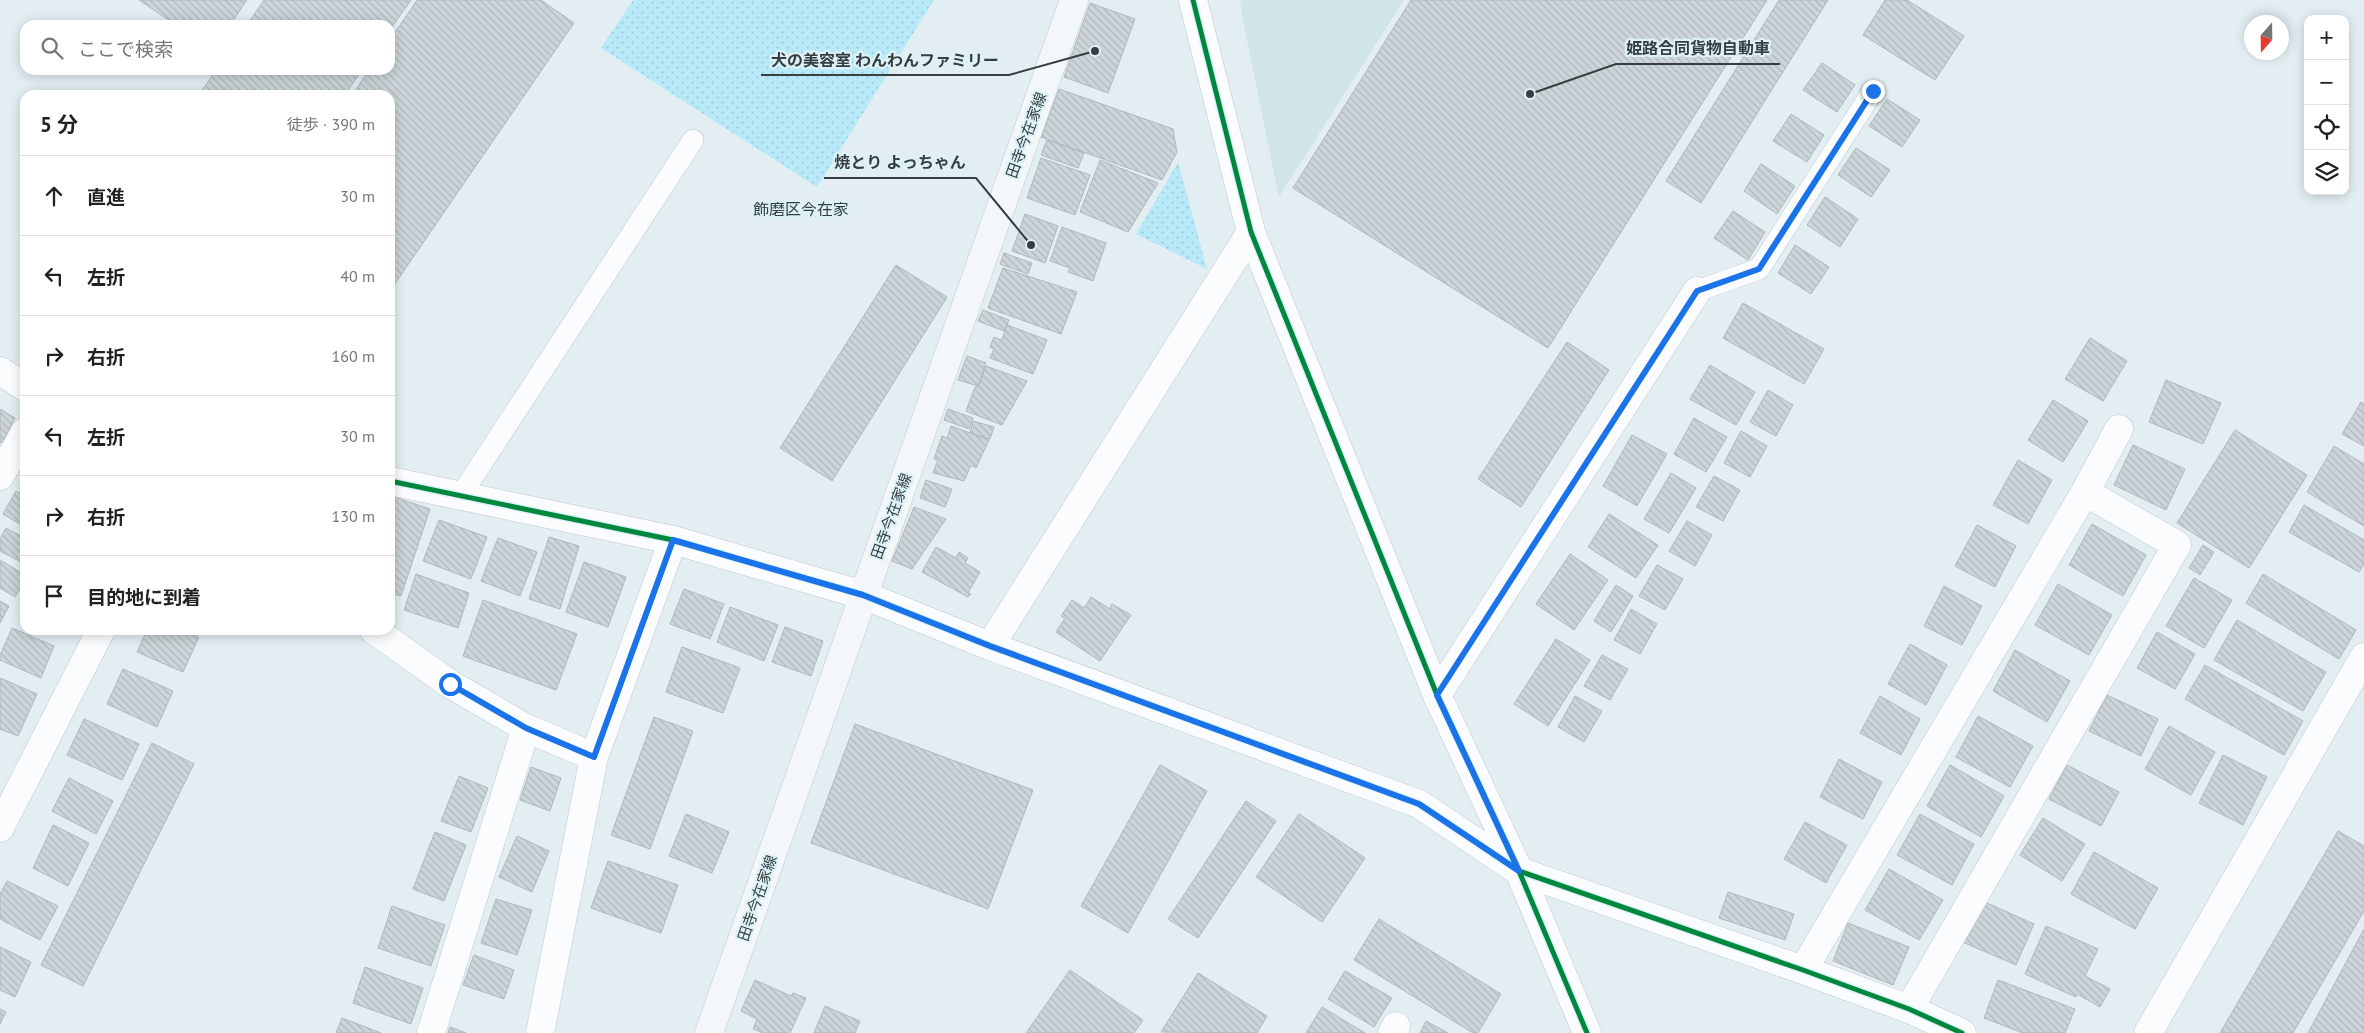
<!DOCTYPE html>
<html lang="ja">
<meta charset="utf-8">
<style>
:root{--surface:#fff;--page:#f2f2f2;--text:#222;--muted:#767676;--line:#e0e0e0}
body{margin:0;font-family:"PT Sans","Noto Sans JP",sans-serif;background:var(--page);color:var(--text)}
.controls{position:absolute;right:15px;top:15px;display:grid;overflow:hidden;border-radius:10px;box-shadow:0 2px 12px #0003}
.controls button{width:45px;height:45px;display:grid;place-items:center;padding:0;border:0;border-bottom:1px solid var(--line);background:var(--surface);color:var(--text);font:25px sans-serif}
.compass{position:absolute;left:2244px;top:15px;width:45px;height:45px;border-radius:50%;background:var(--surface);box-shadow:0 2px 12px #0003;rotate:200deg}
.stop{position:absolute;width:15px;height:15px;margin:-11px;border:4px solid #1a73e8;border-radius:50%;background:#fff}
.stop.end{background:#1a73e8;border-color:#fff;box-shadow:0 1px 5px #0008}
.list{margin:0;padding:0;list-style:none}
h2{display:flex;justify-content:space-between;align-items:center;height:65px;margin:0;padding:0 20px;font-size:21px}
h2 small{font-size:16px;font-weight:400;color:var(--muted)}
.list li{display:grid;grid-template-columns:32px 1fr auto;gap:15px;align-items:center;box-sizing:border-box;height:80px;padding:0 20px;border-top:1px solid var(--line)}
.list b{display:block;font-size:19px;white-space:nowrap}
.list em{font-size:16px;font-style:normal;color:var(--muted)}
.icon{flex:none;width:28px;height:28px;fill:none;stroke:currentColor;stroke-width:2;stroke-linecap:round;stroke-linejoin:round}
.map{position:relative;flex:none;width:2364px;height:1033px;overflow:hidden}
.search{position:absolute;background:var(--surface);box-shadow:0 2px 12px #0003;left:20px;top:20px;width:375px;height:55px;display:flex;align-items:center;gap:12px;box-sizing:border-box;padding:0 18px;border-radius:15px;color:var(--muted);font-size:19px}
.panel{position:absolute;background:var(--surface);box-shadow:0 2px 12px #0003;left:20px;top:90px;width:375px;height:545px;border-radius:15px}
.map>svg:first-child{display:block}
.built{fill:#d0e4ea}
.park{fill:url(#park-dots)}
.building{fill:url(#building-back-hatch);stroke:#afb8ba}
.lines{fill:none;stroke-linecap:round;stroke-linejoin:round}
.service-casing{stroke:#bfc8ca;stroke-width:22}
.minor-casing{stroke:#bfc8ca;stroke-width:29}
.tertiary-casing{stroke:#bfc8ca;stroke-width:29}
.secondary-casing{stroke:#bfc8ca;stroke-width:29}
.service{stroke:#fbfcfd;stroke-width:21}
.minor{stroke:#fbfcfd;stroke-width:28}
.tertiary{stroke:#fbfcfd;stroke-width:28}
.secondary{stroke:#f4f7f9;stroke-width:28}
.cycleway-casing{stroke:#ddf2f8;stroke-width:8}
.cycleway{stroke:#00873e;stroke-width:5}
.route{stroke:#1a73e8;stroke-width:6}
.labels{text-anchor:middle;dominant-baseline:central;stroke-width:4.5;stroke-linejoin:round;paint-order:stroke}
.street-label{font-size:15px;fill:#363e40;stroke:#ddf2f8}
.neighbourhood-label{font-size:16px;fill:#363e40;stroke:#ddf2f8}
.leader{fill:none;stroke:#363e40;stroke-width:2}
.callout-dot{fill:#363e40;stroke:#ddf2f8;stroke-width:2}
.callout-label{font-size:16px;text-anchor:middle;font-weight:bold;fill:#363e40;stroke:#ddf2f8;stroke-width:4.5;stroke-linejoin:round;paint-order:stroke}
</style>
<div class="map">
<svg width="2364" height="1033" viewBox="0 0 2364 1033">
<defs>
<pattern id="park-dots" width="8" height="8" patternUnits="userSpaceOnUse" patternTransform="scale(1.25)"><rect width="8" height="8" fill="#b8e9f8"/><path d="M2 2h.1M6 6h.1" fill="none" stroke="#9fc9d6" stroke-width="1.8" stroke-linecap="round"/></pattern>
<pattern id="building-back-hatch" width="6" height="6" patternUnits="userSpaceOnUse" patternTransform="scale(1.25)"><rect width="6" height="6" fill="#ccd5d9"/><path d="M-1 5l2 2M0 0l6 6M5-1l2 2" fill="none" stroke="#b0b8bb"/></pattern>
</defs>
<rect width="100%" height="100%" fill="#e3eef2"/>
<!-- built -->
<path class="built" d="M1240,0H1404L1279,197L1243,21Z"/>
<!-- park -->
<path class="park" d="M633,0H934L817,187L601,48Z
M1178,162L1207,269L1136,234Z"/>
<!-- building -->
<path class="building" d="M139,0H247L230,25H176Z
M264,0H411L390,30V25H247Z
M417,0H541L574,23L390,291V95H352L369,70H390V40Z
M1411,0H1767L1548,348L1293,188Z
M1779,0H1828L1701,203L1666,181Z
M1885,0H1907L1964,36L1935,80L1863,35Z
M1090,3L1135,19L1108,93L1064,77Z
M1822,63L1855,85L1837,112L1803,90Z
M216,70H362L345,95H199Z
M1059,89L1173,129L1177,152L1162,180L1041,137Z
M1887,99L1920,120L1902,147L1869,126Z
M1791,114L1824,135L1807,162L1773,141Z
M1047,140L1084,153L1078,168L1041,155Z
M1856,148L1890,170L1871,197L1838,175Z
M1041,158L1090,175L1075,215L1027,198Z
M1100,160L1158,183L1128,232L1080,212Z
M1761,164L1795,186L1777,214L1744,191Z
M1825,197L1858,219L1840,247L1807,225Z
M1733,211L1765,232L1748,260L1714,238Z
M1025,214L1058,226L1045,263L1012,251Z
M1062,227L1106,243L1093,281L1068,272L1070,268L1050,261Z
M1795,245L1829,267L1811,294L1778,273Z
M1004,253L1032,263L1028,274L1000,264Z
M896,265L947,297L832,481L780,448Z
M1003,268L1077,292L1061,334L988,308Z
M1743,303L1824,349L1804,384L1723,338Z
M983,310L1009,320L1004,331L978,321Z
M1007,325L1047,340L1033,374L990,358L994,349L990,347L994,337L1002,340Z
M2090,338L2127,361L2103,401L2065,379Z
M1567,342L1609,370L1521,507L1478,479Z
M967,356L986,363L978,386L958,380Z
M1710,365L1755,392L1736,425L1690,399Z
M986,366L1027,381L1002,425L966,411L975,387H978Z
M2166,380L2221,403L2203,444L2149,422Z
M1768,390L1793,405L1776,436L1750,422Z
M2053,400L2088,421L2063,462L2028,440Z
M2361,402L2364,404V446L2342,434Z
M0,409L15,418L2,443L0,442Z
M948,409L973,418L969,429L944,420Z
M1694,418L1727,437L1706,472L1674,454Z
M973,421L994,427L990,439L970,433Z
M951,426L989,440L976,468L971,465L964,481L933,473L938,460L934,459L942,436L947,438Z
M2235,430L2307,475L2249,568L2177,523Z
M1741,431L1767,446L1750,477L1724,463Z
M1632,435L1667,454L1637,506L1603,486Z
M2133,445L2185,469L2166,510L2114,485Z
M2334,446L2364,464V526L2307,492Z
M2018,460L2052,480L2028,524L1993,505Z
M1671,473L1696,488L1669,533L1644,519Z
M1714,476L1740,490L1723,521L1696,507Z
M926,480L952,489L945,507L920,498Z
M16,491L25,496V527L3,514Z
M391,496L430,509L401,596L390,593Z
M2304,505L2364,540V564L2359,572L2289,532Z
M914,507L946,519L912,569L892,561Z
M1609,514L1658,545L1636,578L1588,547Z
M439,520L487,537L471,579L423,561Z
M1687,521L1712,535L1695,566L1669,551Z
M2092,524L2146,555L2123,596L2069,565Z
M1977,525L2016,546L1995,587L1955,566Z
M6,528L25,538V564L0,551V539Z
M549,537L579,546L560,609L529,599Z
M498,538L537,552L520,596L481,581Z
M2203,545L2214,552L2200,575L2189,568Z
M936,547L956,558L959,552L968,558L965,563L980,572L968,593L971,594L968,597L922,572Z
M1570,554L1608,580L1574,630L1536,604Z
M0,560L25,575V580L15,597L0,588Z
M584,562L626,577L608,627L566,612Z
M1657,565L1683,579L1665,610L1639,596Z
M416,574L469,593L458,628L404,610Z
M2263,574L2356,630L2339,659L2246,603Z
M2194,578L2232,600L2204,648L2166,626Z
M2058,584L2112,615L2089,655L2035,625Z
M1616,585L1633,596L1611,632L1594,621Z
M1944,586L1982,606L1962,645L1924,626Z
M684,589L724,604L710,639L670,624Z
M1091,597L1110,609L1112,604L1131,615L1100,661L1056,632L1065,618L1061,616L1072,600L1084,608Z
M483,600L577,634L556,690L463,656Z
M0,601L9,606L0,623Z
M730,607L778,625L764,661L717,642Z
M1631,609L1657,624L1640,654L1614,640Z
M2237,620L2326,672L2303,711L2214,660Z
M785,627L823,641L811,676L772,662Z
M12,628L54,646L41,678L0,660V655Z
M147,630H183L199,637L183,672L137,652Z
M2157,632L2195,654L2175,689L2137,668Z
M1556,639L1590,660L1548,726L1514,704Z
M1910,644L1947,665L1926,705L1888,684Z
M682,647L740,668L723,713L666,692Z
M2015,650L2070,681L2047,722L1993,691Z
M1602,655L1628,669L1610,700L1584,686Z
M2205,665L2303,721L2284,755L2185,699Z
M123,669L173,691L157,727L107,704Z
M0,678L37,694L18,736L0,729Z
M2107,695L2158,719L2141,756L2089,731Z
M1575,696L1602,711L1584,742L1558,727Z
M1880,696L1920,719L1901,755L1860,733Z
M1978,716L2033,746L2010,787L1956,757Z
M654,717L693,731L650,849L611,835Z
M84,719L139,744L122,780L67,755Z
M855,724L1033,790L988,909L811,843Z
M2169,726L2215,752L2191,795L2145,769Z
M152,743L194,764L83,986L41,965Z
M2223,755L2267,777L2243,825L2199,803Z
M1839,759L1882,782L1863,819L1820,797Z
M1160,765L1207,791L1128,933L1081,906Z
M1950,765L2004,796L1981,837L1927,806Z
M2067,765L2119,792L2101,826L2049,799Z
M531,767L561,778L550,811L520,800Z
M459,776L488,788L471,832L441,821Z
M69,778L113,801L96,834L52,811Z
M1246,801L1276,821L1198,938L1168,919Z
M686,814L729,832L712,873L669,856Z
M1299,814L1365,858L1322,922L1256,877Z
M1920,814L1974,844L1952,885L1897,855Z
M2043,818L2085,844L2062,881L2020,855Z
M1805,822L1847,845L1826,883L1784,859Z
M53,825L89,843L68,886L33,868Z
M2338,831L2364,846V911L2293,1033H2220Z
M435,832L466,845L444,901L413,889Z
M517,836L549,851L532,892L499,877Z
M2094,852L2158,888L2135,929L2071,894Z
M608,861L678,885L661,933L591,908Z
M1889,869L1943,900L1919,940L1865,910Z
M7,881L58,906L40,940L0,919V894Z
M1728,892L1794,914L1785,940L1719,918Z
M1976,898L2034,924L2016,965L1958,940Z
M496,899L532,910L517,955L481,943Z
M392,906L445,925L431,966L378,948Z
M1379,919L1501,994L1478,1033H1473L1354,960Z
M1848,923L1909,947L1893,985L1833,961Z
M2046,926L2098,949L2085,976L2110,989L2100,1007L2077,994L2076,997L2025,974Z
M2364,929V1033H2308Z
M0,947L31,962L15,997L0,990Z
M474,955L514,970L504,999L463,985Z
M365,967L423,988L411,1024L353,1003Z
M1070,970L1143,1020L1134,1033H1026Z
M1345,971L1392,998L1374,1027L1328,999Z
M1198,973L1267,1016L1257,1033L1161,1032Z
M755,980L791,996L793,993L806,998L790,1033H763L753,1029L757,1019L741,1011Z
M1998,980L2075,1009L2065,1033H2023L1984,1018Z
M825,1006L860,1021L855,1033H814Z
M1322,1007L1365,1033H1306Z
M0,1009L6,1012L0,1024Z
M342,1018L381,1033H336Z
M1426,1021L1448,1033H1420Z
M450,1027L466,1033H448Z"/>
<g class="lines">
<defs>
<path id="service" d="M1697,291L1759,269L1873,91
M461,495L693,140"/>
<path id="minor" d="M0,371L25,387
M0,476L25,432
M390,481L673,540L863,595L990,646L1419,804L1519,871L1803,970L1909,1009L1962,1033
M374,630L450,684L526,728L594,757L673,540
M990,646L1251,232
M1437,695L1697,291
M0,828L101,630
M1803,970L2085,492L2119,429
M1909,1009L2177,545L2085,492
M431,1033L526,728
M540,1033L594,757
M1392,1033L1396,1026
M2148,1033L2364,657"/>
<path id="tertiary" d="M1193,0L1251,232L1437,695L1519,871L1587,1033"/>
<path id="secondary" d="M709,1033L1074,0"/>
</defs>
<!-- service casing -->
<use href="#service" class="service-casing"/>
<!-- minor casing -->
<use href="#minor" class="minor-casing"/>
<!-- tertiary casing -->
<use href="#tertiary" class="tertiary-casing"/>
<!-- secondary casing -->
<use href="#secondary" class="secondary-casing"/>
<!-- service -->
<use href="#service" class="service"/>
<!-- minor -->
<use href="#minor" class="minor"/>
<!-- tertiary -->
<use href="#tertiary" class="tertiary"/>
<!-- secondary -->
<use href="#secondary" class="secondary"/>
<defs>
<path id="cycleway" d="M1193,0L1251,232L1437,695L1519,871L1587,1033
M390,481L673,540L863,595L990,646L1419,804L1519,871L1803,970L1909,1009L1962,1033"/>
</defs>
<!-- cycleway casing -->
<use href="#cycleway" class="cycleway-casing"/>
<!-- cycleway -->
<use href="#cycleway" class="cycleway"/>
</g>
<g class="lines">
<!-- route -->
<path class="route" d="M450,684L526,728L594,757L673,540L863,595L990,646L1419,804L1519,871L1437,695L1697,291L1759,269L1873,91"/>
</g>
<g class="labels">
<!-- street labels -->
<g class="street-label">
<text transform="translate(1026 135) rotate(-70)">田寺今在家線</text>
<text transform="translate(891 516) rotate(-70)">田寺今在家線</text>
<text transform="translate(757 898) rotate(-71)">田寺今在家線</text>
</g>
<!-- neighbourhood labels -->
<g class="neighbourhood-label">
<text x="801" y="209">飾磨区今在家</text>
</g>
</g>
<!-- callouts -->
<path class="leader" d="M1530 94L1616 64H1780M1095 51L1009 75H761M1031 245L976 178H824"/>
<g class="callout-dot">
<circle cx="1530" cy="94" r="5"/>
<circle cx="1095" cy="51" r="5"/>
<circle cx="1031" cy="245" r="5"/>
</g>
<g class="callout-label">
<text x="1698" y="54">姫路合同貨物自動車</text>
<text x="885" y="66">犬の美容室 わんわんファミリー</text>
<text x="900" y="168">焼とり よっちゃん</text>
</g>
</svg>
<div class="controls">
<button>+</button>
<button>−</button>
<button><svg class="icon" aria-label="locate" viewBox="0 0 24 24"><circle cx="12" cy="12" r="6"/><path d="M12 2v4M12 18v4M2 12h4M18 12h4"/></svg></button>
<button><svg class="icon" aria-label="layers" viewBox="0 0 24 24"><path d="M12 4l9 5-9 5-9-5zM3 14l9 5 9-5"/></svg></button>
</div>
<svg class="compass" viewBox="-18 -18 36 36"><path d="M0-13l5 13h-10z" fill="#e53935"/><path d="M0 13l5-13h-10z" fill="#767676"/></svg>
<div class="stop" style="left:450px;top:684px"></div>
<div class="stop end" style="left:1873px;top:91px"></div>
<div class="search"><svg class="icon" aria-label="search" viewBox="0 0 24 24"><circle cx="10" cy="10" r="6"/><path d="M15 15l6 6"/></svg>ここで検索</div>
<section class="panel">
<h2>5 分<small>徒歩 · 390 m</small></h2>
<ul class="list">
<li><svg class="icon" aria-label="ahead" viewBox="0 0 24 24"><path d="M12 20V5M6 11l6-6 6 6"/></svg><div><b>直進</b></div><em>30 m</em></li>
<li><svg class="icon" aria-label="left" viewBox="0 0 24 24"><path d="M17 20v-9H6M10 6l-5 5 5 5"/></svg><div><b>左折</b></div><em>40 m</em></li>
<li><svg class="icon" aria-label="right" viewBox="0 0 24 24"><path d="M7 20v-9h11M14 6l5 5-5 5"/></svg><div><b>右折</b></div><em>160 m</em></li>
<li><svg class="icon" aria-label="left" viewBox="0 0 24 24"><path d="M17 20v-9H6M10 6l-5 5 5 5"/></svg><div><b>左折</b></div><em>30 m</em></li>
<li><svg class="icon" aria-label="right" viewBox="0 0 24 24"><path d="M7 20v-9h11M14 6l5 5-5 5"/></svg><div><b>右折</b></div><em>130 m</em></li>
<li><svg class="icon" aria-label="arrive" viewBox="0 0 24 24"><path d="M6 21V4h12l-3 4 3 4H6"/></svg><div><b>目的地に到着</b></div></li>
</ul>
</section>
</div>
